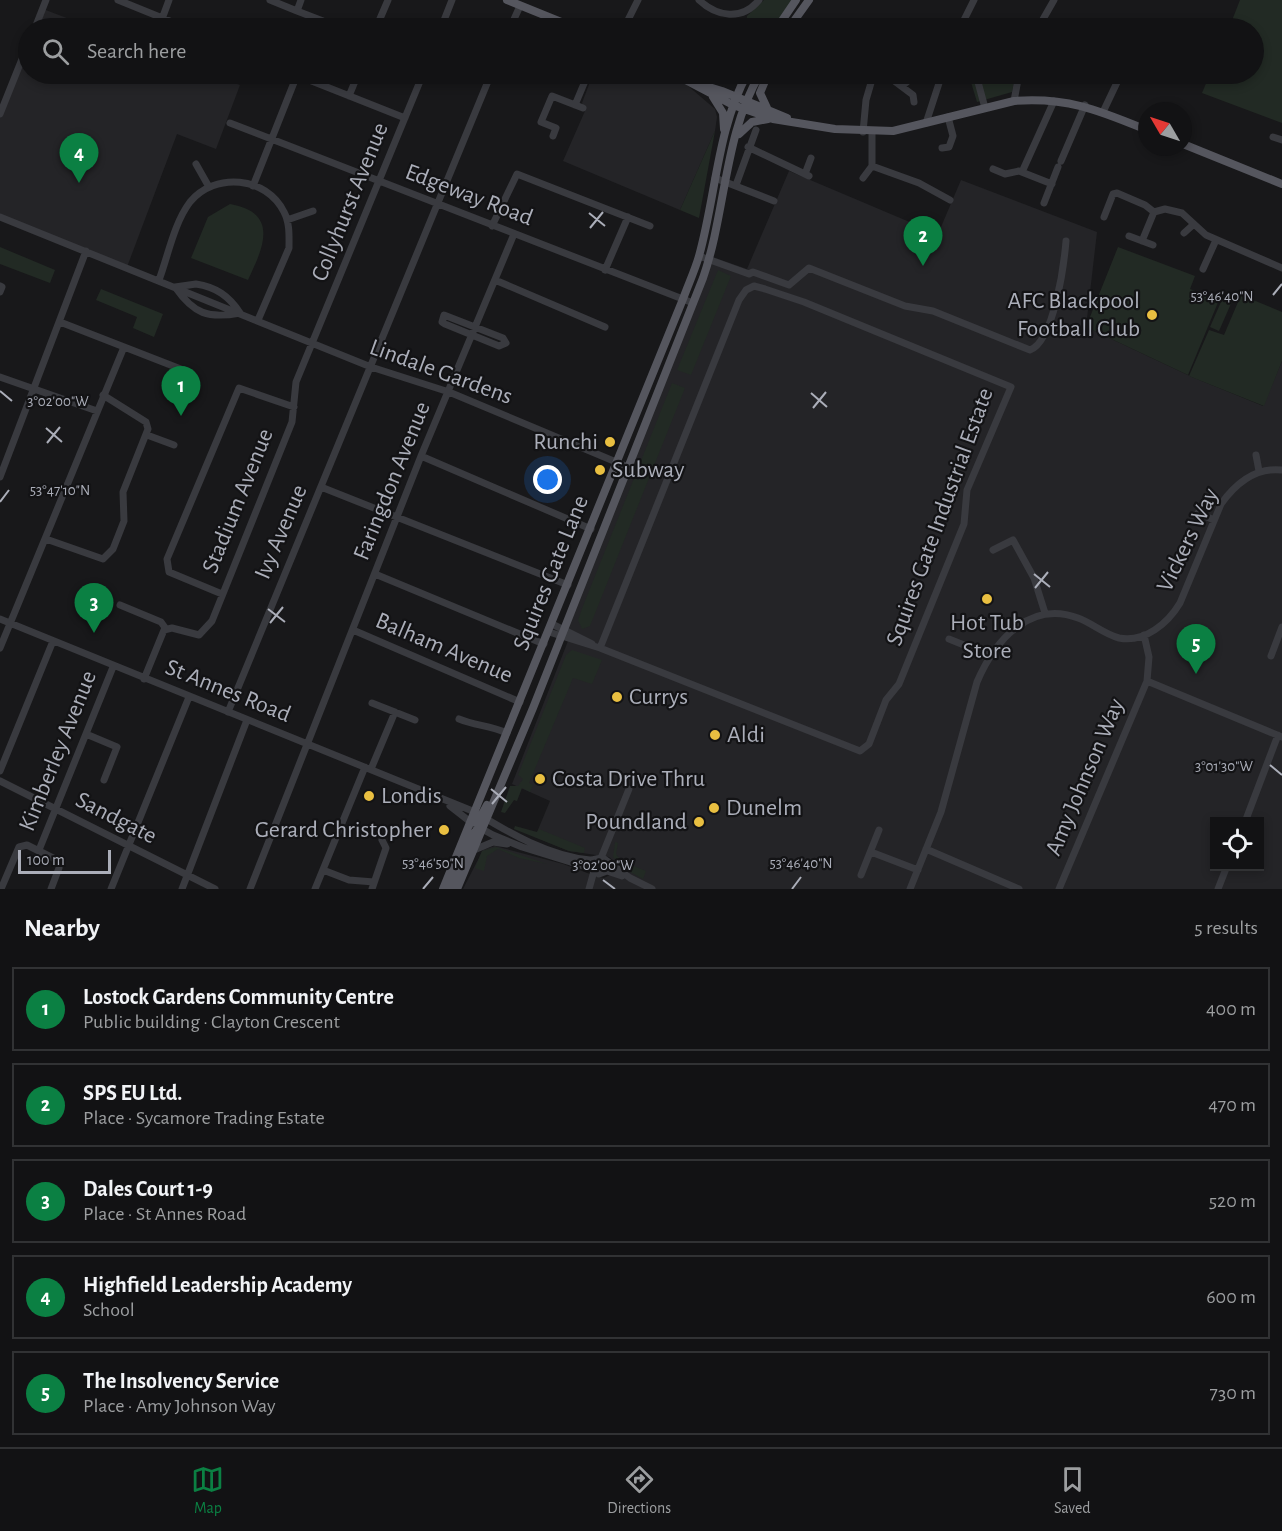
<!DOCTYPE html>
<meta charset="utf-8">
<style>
:root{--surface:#121214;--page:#1f2022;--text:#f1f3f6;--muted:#9c9ea0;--line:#313234;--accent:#0b8043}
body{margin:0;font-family:"Alegreya Sans",sans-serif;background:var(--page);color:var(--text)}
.controls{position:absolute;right:18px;bottom:18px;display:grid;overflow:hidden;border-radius:0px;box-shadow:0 3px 9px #0003}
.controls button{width:54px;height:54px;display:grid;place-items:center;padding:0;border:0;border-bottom:2px solid var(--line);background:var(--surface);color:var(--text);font:30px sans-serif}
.compass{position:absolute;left:1138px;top:102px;width:54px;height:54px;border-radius:50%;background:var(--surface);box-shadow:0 3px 9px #0003;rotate:309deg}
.scale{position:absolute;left:18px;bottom:15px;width:93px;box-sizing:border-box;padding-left:6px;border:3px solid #abaeb9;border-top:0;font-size:16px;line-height:21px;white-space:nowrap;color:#abaeb9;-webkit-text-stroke:4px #131315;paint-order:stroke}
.you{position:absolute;left:548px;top:480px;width:21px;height:21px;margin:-15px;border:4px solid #fff;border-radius:50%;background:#1a73e8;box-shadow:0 0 0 9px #1a73e833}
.badge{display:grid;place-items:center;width:39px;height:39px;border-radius:50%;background:var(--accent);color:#fff;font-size:20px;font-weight:700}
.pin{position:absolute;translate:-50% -50px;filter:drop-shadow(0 2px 3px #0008)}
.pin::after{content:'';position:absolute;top:32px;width:21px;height:18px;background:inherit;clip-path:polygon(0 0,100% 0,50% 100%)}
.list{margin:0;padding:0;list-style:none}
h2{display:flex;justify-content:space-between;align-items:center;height:78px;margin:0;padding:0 24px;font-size:26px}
h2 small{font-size:20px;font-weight:400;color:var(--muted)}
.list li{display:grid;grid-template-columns:39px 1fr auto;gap:18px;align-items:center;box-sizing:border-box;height:84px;margin:0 12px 12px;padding:0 12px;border:2px solid var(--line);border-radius:0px}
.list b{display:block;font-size:22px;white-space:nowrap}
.list p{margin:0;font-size:20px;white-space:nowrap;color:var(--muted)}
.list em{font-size:20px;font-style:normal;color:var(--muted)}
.icon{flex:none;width:33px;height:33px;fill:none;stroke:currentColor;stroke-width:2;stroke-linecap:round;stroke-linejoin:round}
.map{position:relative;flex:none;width:1282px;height:889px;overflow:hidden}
.search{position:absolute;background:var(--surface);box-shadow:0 3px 9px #0003;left:18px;right:18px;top:18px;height:66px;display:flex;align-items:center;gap:15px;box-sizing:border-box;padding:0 21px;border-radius:33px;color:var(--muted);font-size:22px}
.sheet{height:558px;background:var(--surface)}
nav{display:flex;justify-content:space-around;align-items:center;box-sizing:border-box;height:84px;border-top:2px solid var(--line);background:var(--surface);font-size:16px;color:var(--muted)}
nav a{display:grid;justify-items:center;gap:3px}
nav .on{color:var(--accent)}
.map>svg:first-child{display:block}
.built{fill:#242427;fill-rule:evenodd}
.green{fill:#222a24}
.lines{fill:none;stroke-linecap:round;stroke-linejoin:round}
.minor{stroke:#393a3f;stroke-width:7}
.major{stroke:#55565e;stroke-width:8}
.ticks{fill:none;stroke:#abaeb9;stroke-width:2}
.poi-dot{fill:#e9bf41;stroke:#131315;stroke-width:2}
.labels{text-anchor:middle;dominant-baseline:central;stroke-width:4.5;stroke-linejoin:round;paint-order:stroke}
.street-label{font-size:24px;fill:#abaeb9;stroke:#131315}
.poi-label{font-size:24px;fill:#abaeb9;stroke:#131315;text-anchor:start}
.ticks-label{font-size:15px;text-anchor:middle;fill:#abaeb9;stroke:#131315;stroke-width:4.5;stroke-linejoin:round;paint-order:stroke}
</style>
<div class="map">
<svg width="1282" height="889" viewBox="0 0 1282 889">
<rect width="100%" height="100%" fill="#18181a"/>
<!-- built -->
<path class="built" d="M43,9L93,28H35Z
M28,45V74H209L240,85L216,149L177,134L127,267L0,217V114Z
M593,74H664L687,85L715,109L717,117L715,131L680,210L563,161L585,111L582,103Z
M789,171L938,234L961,180L1097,232L1086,327L1192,377L1263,406L1282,361V889H463L483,850L495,846L563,864L598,877L604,878L614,873L616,863L609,857L569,851L535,837L550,801L512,784L568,641L561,638L710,256L747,269ZM1214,822H1260V866H1214Z"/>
<!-- green -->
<path class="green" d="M764,0H792L773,28H746L747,16Z
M1240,0H1282V123L1202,93L1210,74H1254V28H1229Z
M957,74H995L1014,82L1012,92L977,102L970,79Z
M715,131L699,218L680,210Z
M230,204C280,213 263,248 248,280L191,258L208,217Z
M0,247L55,270L50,283L0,264Z
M1118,247L1195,276L1190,289L1219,300L1188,375L1086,327Z
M718,270L731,276L691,375L677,370Z
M101,289L163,314L154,337L133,328L137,317L96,300Z
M1224,295L1233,299L1219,331L1210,327Z
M1241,295L1282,312V361L1264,406L1189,376L1209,330L1224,335Z
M672,383L685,388L590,626L582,629L578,620L583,606Z
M572,650L602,660L592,684L573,678L529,783L533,785L530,792L522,788L517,801L514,800L505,813L501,812L510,786H518L523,779L518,775L566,655Z
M515,826L537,832L539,829L585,848L584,853L569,851L514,829Z
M615,842L618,843L616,854L621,861L646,871L643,879L623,868L613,857Z
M496,847L547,864L519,858L498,849L487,856L484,871L475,868L482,851Z"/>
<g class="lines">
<!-- minor -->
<path class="minor" d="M118,0L187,28
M270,0L297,11
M301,0L297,11L323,21
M699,0C717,17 742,21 759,0
M162,19L169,0
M35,28L46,0
M376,28L388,0
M441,28L452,0
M510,28L520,6
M624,28L638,0
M960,28L974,0
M1038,28L1054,0
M294,74L405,118
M709,74L715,77
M849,74H855
M869,74L893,80L913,95L914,102
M979,74L978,82L985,108
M995,74L1010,80
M902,86L909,80
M349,96L358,74
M1014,101L1019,74
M575,105L588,74
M1103,112L1121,74
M0,114L28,44
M230,123L693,303
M926,123L942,74
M863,132L866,100L873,76
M872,132V166L919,183L950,200
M553,136L556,128L541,122L552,96L583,108
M1273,137L1282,140
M748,147L809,176
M942,148L949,147L953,136L948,117
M1061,161L1085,105
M196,164L209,187
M993,169L1005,174L1019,171L1052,184
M1022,172L1054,101
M805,174L811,158
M715,178L774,201
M863,178L872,166
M736,185L756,130
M253,186L297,75
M1044,203L1058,167
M0,217L371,367L449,392L628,467
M1104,217L1113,194L1117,193L1145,205L1154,212L1165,209L1182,213L1206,235L1282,268
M287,220L313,211
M492,226L517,174L650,226
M1184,233L1194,224
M1129,236L1153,245
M1142,241L1154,212
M699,256L749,274L753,272L789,285L809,268L905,306L933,311L1030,350C1054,341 1064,265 1066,241
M1203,269L1216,240
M605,270L628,217
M159,280C168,256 174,223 190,202C215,172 266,176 284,212C290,223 289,237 289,248L258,320
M495,280L605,327
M196,284C216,287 229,296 240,313C208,319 194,314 175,287Z
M0,286L2,287L0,292
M444,315L503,338L506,343L499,346L445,324L442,322Z
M60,322L191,373
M0,377L97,411
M147,435L174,445
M1256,455L1259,471
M421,456L591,529
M0,477L86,251
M321,487L568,585
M1198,513L1214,520
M46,539L103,559L113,549L124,521L123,492L148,429L146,422L103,395
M993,550L1013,540L1034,578L1045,613
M375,574L544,644
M222,594L169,572L167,559L239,388L294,407
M120,605L161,622L166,629
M0,619L475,812C509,833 549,856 590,860C595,860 598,858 603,858L630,878L652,889
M552,624L592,644
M353,630L520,702
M549,632L600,648L860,751L869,744L886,700L899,684L964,524L967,490L1011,387L804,302L765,289L754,286L746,290L739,300L600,648
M949,639L991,656
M0,648L124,347
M1271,656L1282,627
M144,679L164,630L172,628L199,635L212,621L292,422L296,382L423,74
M1147,681L1282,737
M372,703L415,720
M228,712L491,74
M459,719C476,726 489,725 507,733
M86,734L117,747L104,780
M371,769L395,712
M0,771L53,641
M0,781L215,889
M450,806L473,824L493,835L522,847L593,869L599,874L607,871L622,876
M1245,822L1278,735
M926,849L1019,889
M39,850L113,667
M474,850L493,842L507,844
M871,852L918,870
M601,858L629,789
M323,870L349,880L374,882
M861,875L879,830
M1,889L19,847L27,845L59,861V868L51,889
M111,889L189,697
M182,889L247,720
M250,889L421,456L514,234
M315,889L365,767
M372,889L386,848L382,840
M589,889L594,871
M910,889L941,812L977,682C995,640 1030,600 1078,618C1092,623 1104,634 1119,638C1145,643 1168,623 1180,603L1221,504C1236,483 1255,467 1282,470
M1059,889L1147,681L1149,657L1144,635
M1218,889L1227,866"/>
<!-- major -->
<path class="major" d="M507,0L576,28
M777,28L796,0
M789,28L809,0
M674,74L733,105L773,119L835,129L893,131L1014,101C1068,97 1098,110 1147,130
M696,83L722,91L787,118
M713,97L723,113L724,129
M767,108L760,93L768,74
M739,134L752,122L768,119
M1183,144L1282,184
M470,823L479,820L487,805
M443,889L683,299C688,285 695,270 699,256C716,195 717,130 747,74
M449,889L474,833L484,821
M457,889L533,708L703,278C726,212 724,134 760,74"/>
</g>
<!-- ticks -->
<path class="ticks" d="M589,213L605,226M590,228L603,212M1273,295L1282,284M0,391L12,401M811,393L827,407M813,408L826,392M46,428L62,442M47,443L60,427M0,502L9,490M1034,574L1050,587M1035,588L1048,572M268,609L285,622M270,623L283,607M1270,765L1282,775M491,789L507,802M492,804L506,787M603,880L615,889M423,889L433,877M792,889L801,877"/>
<!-- markers -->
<g class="poi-dot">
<circle cx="1152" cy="315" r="6"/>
<circle cx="610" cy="442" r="6"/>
<circle cx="600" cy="470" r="6"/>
<circle cx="987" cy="599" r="6"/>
<circle cx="617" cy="697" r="6"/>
<circle cx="715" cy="735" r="6"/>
<circle cx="540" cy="779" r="6"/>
<circle cx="369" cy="796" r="6"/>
<circle cx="714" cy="808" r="6"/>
<circle cx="699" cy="822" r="6"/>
<circle cx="444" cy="830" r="6"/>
</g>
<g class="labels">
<!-- street labels -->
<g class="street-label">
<text transform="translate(469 195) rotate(21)">Edgeway Road</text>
<text transform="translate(350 202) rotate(-68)">Collyhurst Avenue</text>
<text transform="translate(441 372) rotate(20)">Lindale Gardens</text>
<text transform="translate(392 481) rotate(-68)">Faringdon Avenue</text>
<text transform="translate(238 501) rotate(-68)">Stadium Avenue</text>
<text transform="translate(940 517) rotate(-70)">Squires Gate Industrial Estate</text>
<text transform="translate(281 532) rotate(-67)">Ivy Avenue</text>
<text transform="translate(1188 540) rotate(-64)">Vickers Way</text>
<text transform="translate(551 573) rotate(-68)">Squires Gate Lane</text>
<text transform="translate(444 648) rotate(23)">Balham Avenue</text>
<text transform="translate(228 691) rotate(22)">St Annes Road</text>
<text transform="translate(58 751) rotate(-68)">Kimberley Avenue</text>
<text transform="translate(1085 777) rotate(-67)">Amy Johnson Way</text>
<text transform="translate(116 818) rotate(27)">Sandgate</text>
</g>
<!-- poi labels -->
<g class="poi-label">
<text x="1140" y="301" text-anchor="end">AFC Blackpool<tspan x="1140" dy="28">Football Club</tspan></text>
<text x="598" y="442" text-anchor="end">Runchi</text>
<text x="612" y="470">Subway</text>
<text x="987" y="623" text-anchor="middle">Hot Tub<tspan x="987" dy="28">Store</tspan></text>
<text x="629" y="697">Currys</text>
<text x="727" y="735">Aldi</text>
<text x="552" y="779">Costa Drive Thru</text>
<text x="381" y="796">Londis</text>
<text x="726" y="808">Dunelm</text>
<text x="687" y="822" text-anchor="end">Poundland</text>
<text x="432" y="830" text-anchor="end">Gerard Christopher</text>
</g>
</g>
<g class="ticks-label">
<text x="1222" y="301">53°46'40"N</text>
<text x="58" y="406">3°02'00"W</text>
<text x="60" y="495">53°47'10"N</text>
<text x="1224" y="771">3°01'30"W</text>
<text x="433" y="868">53°46'50"N</text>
<text x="801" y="868">53°46'40"N</text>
<text x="603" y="870">3°02'00"W</text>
</g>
</svg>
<div class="controls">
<button><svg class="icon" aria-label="locate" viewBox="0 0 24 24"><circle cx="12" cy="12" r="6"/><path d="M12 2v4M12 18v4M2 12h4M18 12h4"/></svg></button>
</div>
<svg class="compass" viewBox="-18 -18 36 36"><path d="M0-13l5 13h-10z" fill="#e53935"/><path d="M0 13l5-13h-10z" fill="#9c9ea0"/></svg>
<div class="scale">100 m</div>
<div class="you"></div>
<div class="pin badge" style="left:181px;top:416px">1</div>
<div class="pin badge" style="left:923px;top:266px">2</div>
<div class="pin badge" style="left:94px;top:633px">3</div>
<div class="pin badge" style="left:79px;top:183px">4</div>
<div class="pin badge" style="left:1196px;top:674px">5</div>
<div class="search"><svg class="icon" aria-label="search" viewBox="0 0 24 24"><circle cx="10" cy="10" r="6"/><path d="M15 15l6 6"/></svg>Search here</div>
</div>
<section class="sheet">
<h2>Nearby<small>5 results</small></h2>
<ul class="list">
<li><span class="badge">1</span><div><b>Lostock Gardens Community Centre</b><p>Public building · Clayton Crescent</p></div><em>400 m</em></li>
<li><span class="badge">2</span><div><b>SPS EU Ltd.</b><p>Place · Sycamore Trading Estate</p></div><em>470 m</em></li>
<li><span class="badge">3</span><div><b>Dales Court 1-9</b><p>Place · St Annes Road</p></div><em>520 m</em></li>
<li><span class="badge">4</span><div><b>Highfield Leadership Academy</b><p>School</p></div><em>600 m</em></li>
<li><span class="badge">5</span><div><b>The Insolvency Service</b><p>Place · Amy Johnson Way</p></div><em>730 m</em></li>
</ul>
</section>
<nav>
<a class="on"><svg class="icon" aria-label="map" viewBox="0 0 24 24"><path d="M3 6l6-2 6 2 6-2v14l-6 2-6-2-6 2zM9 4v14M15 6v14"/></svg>Map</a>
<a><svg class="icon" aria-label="directions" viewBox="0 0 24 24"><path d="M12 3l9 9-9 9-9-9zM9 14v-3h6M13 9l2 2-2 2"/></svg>Directions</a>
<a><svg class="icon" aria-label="saved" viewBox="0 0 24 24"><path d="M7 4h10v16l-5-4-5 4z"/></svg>Saved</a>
</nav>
